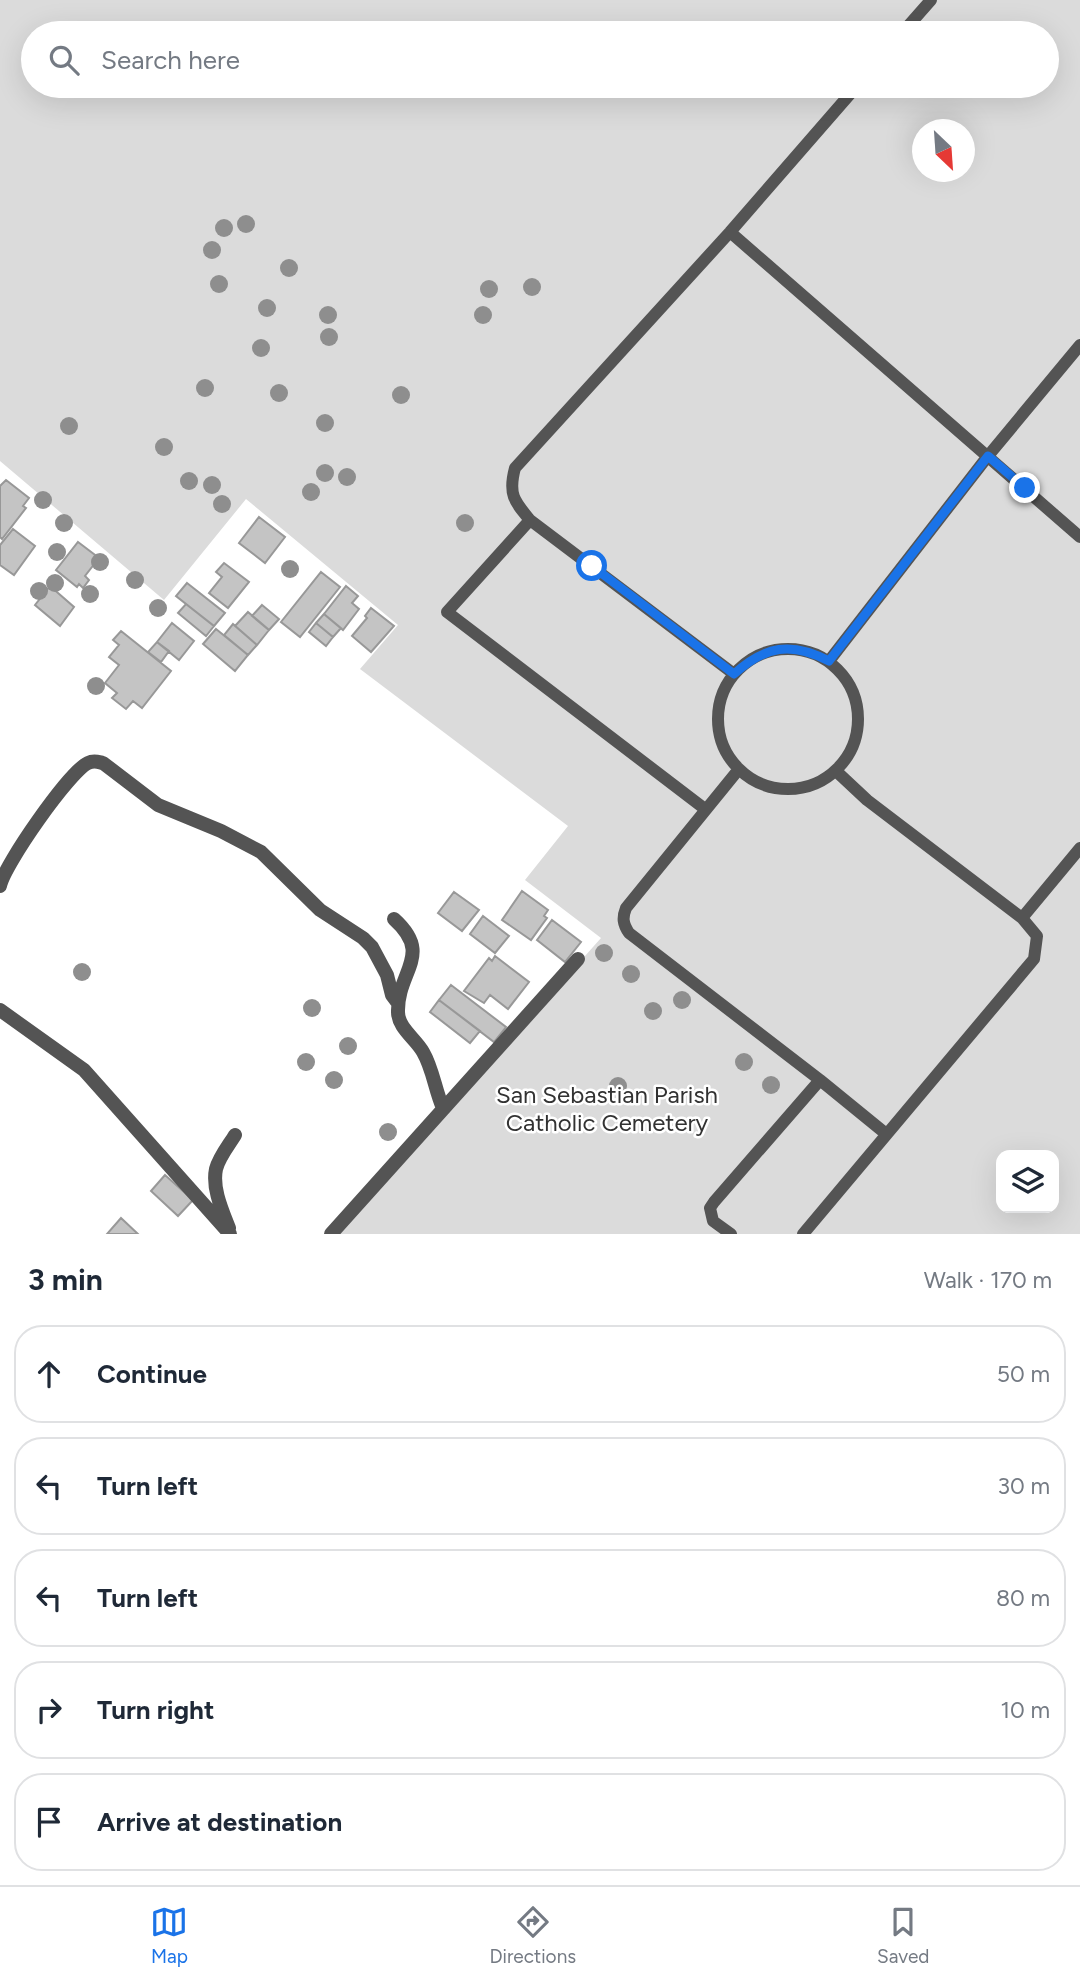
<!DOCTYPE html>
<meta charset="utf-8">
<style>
:root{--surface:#fff;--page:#f6f6f7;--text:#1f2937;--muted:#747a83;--line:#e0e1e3;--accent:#1a73e8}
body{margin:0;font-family:Figtree,sans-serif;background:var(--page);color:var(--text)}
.controls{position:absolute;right:21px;bottom:21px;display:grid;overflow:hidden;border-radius:14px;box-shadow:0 7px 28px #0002}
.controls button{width:63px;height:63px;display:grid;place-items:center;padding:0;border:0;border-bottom:2px solid var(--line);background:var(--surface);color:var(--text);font:35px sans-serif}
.compass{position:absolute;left:912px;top:119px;width:63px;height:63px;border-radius:50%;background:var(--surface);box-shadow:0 7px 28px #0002;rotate:155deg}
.stop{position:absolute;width:21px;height:21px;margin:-16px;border:5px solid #1a73e8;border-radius:50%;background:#fff}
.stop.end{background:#1a73e8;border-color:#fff;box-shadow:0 2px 7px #0008}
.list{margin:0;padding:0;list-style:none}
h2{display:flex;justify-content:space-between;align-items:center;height:91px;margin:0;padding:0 28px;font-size:30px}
h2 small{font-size:23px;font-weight:400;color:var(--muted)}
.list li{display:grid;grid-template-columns:46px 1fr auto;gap:21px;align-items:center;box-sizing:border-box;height:98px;margin:0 14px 14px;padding:0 14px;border:2px solid var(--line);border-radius:28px}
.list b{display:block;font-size:26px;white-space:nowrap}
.list em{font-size:23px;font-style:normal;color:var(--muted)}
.icon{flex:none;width:38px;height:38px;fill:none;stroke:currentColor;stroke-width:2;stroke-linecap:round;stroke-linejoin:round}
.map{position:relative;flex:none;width:1080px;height:1234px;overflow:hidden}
.search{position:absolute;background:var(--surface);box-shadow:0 7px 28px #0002;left:21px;right:21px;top:21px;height:77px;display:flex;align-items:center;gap:18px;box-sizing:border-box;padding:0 24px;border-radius:38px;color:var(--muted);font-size:26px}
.sheet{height:651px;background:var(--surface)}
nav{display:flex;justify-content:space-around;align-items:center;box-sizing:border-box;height:98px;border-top:2px solid var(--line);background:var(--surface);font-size:19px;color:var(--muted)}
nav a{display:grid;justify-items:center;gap:4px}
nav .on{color:var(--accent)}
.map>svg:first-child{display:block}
.green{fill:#dbdbdb;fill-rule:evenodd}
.building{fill:#c4c4c4;stroke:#989898;stroke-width:2}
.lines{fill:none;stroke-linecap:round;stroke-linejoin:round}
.lane{stroke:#545454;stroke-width:12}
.street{stroke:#545454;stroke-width:14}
.tree{fill:#8e8e8e}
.route{stroke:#1a73e8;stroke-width:9}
.labels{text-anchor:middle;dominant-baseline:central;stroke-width:5;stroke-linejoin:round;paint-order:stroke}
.park-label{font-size:24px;fill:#323232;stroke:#fff}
</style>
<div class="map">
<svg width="1080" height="1234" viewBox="0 0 1080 1234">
<rect width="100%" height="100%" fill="#fff"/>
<!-- green -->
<path class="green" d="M0,0H1080V1234H338L601,938L525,880L568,826L360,669L398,625L246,499L164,600L0,461ZM33,33H1047V86H33ZM922,130H964V172H922ZM1001,1155H1054V1208H1001Z"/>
<!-- building -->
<path class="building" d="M6,480L29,498L23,506L26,508L2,539L0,537V486Z
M259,517L285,537L265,563L239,543Z
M13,529L35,546L14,575L0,565V545Z
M78,542L99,558L85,576L89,580L83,588L79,584L77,587L56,570Z
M224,563L249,582L228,608L209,593L222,577L216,572Z
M321,572L340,587L300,637L281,622Z
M187,583L225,613L214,626L176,596Z
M50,586L74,607L60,626L35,605Z
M346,586L358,596L352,603L359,609L343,630L324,614Z
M186,604L214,626L206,636L178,613Z
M262,605L279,619L269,630L252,616Z
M371,608L394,626L371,652L352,636L367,618L365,616Z
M248,612L269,630L257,645L235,626Z
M324,614L341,628L333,637L316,623Z
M172,623L194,641L179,660L157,642Z
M316,623L333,637L326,646L309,632Z
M233,624L257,645L248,655L224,635Z
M216,629L248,655L235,671L203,644Z
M121,631L171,671L142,708L133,701L126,709L112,698L117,693L105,683L119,665L109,657L119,645L113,640Z
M157,642L169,651L161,662L148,652Z
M522,891L548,910L544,916L547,918L531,940L502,920Z
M454,892L479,910L462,931L438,913Z
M483,916L509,936L495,953L470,934Z
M552,920L581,942L565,962L537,940Z
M495,956L529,982L508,1009L490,995L484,1003L464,991L489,958L492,961Z
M451,985L506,1027L494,1042L439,1000Z
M439,1000L480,1031L470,1043L430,1012Z
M165,1175L193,1200L178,1216L151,1191Z
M121,1218L138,1234H107Z"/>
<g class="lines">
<!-- lane -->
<path class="lane" d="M902,33L931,0
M730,232L1080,537
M530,520L447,612L705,809
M718 719a70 70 0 1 1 140 0a70 70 0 1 1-140 0Z
M829,661L988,456L1080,345
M734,674L530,520C514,501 508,494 515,468L730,232L857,86
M739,769L626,908C622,918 623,924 629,933L820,1080L885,1133
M1022,918L1080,848
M731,1234L713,1221L710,1208L714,1202L820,1080
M803,1234L1034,959L1037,936L1022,918L867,800L836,771"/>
<!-- street -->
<path class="street" d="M0,886C4,865 69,772 88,763C94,760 98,762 103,763L158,805L221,831L261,852L320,910L363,938L372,947L387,975L392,995L398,1003
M394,919C434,955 397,971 398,1012C398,1028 416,1039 423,1052C433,1069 435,1090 443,1108
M0,1010L84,1070L230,1234
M229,1228C222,1210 212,1188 216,1169C219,1157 229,1145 235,1135
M331,1234L578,959"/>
</g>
<!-- trees -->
<g class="tree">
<circle cx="246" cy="224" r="9"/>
<circle cx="224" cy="228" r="9"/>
<circle cx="212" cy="250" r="9"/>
<circle cx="289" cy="268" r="9"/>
<circle cx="219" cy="284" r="9"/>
<circle cx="532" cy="287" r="9"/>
<circle cx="489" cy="289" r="9"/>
<circle cx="267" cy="308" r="9"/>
<circle cx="328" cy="315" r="9"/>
<circle cx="483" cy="315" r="9"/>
<circle cx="329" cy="337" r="9"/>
<circle cx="261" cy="348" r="9"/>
<circle cx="205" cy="388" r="9"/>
<circle cx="279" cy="393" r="9"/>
<circle cx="401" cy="395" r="9"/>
<circle cx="325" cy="423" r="9"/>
<circle cx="69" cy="426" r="9"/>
<circle cx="164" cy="447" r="9"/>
<circle cx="325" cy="473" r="9"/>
<circle cx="347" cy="477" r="9"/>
<circle cx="189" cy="481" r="9"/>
<circle cx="212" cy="485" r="9"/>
<circle cx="311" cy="492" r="9"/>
<circle cx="43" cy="500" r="9"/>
<circle cx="222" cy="504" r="9"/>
<circle cx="64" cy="523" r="9"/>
<circle cx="465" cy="523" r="9"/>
<circle cx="57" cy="552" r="9"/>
<circle cx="100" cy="562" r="9"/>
<circle cx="290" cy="569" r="9"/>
<circle cx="135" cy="580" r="9"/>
<circle cx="55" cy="583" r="9"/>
<circle cx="39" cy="591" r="9"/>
<circle cx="90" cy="594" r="9"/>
<circle cx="158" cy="608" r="9"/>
<circle cx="96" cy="686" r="9"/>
<circle cx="604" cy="953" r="9"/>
<circle cx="82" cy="972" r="9"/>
<circle cx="631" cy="974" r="9"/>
<circle cx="682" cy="1000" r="9"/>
<circle cx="312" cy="1008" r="9"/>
<circle cx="653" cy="1011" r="9"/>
<circle cx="348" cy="1046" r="9"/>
<circle cx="306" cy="1062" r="9"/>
<circle cx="744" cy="1062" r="9"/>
<circle cx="334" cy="1080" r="9"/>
<circle cx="771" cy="1085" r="9"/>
<circle cx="618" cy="1086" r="9"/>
<circle cx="388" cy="1132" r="9"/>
</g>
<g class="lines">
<!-- route -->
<path class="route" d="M592,566L734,674C765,646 791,641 829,661L988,456L1025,488"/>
</g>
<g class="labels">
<!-- park labels -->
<g class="park-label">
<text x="607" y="1094">San Sebastian Parish<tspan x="607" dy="28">Catholic Cemetery</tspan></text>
</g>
</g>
</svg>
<div class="controls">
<button><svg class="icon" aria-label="layers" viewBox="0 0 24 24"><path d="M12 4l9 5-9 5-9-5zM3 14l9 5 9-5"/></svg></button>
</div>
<svg class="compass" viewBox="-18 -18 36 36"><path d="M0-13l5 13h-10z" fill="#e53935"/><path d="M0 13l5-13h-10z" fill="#747a83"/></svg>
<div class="stop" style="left:592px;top:566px"></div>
<div class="stop end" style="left:1025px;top:488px"></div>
<div class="search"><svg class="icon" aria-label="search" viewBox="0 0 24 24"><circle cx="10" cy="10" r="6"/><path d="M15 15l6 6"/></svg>Search here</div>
</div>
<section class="sheet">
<h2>3 min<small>Walk · 170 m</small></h2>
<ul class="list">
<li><svg class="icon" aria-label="ahead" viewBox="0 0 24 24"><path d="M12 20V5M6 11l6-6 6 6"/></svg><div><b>Continue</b></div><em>50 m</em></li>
<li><svg class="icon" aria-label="left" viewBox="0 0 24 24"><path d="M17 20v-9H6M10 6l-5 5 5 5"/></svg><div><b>Turn left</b></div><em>30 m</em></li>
<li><svg class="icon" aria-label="left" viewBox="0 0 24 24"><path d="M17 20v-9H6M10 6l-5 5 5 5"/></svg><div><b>Turn left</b></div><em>80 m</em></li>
<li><svg class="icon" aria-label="right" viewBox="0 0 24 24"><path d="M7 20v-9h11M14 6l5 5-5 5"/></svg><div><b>Turn right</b></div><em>10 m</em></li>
<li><svg class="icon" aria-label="arrive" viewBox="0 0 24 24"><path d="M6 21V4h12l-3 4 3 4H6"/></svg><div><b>Arrive at destination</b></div></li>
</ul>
</section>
<nav>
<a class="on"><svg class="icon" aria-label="map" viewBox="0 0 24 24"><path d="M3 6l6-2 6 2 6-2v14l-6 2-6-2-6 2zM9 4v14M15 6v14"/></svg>Map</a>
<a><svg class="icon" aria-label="directions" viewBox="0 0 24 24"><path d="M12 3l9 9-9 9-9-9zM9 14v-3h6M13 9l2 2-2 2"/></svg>Directions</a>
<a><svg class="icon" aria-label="saved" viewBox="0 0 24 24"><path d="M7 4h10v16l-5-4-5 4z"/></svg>Saved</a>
</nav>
